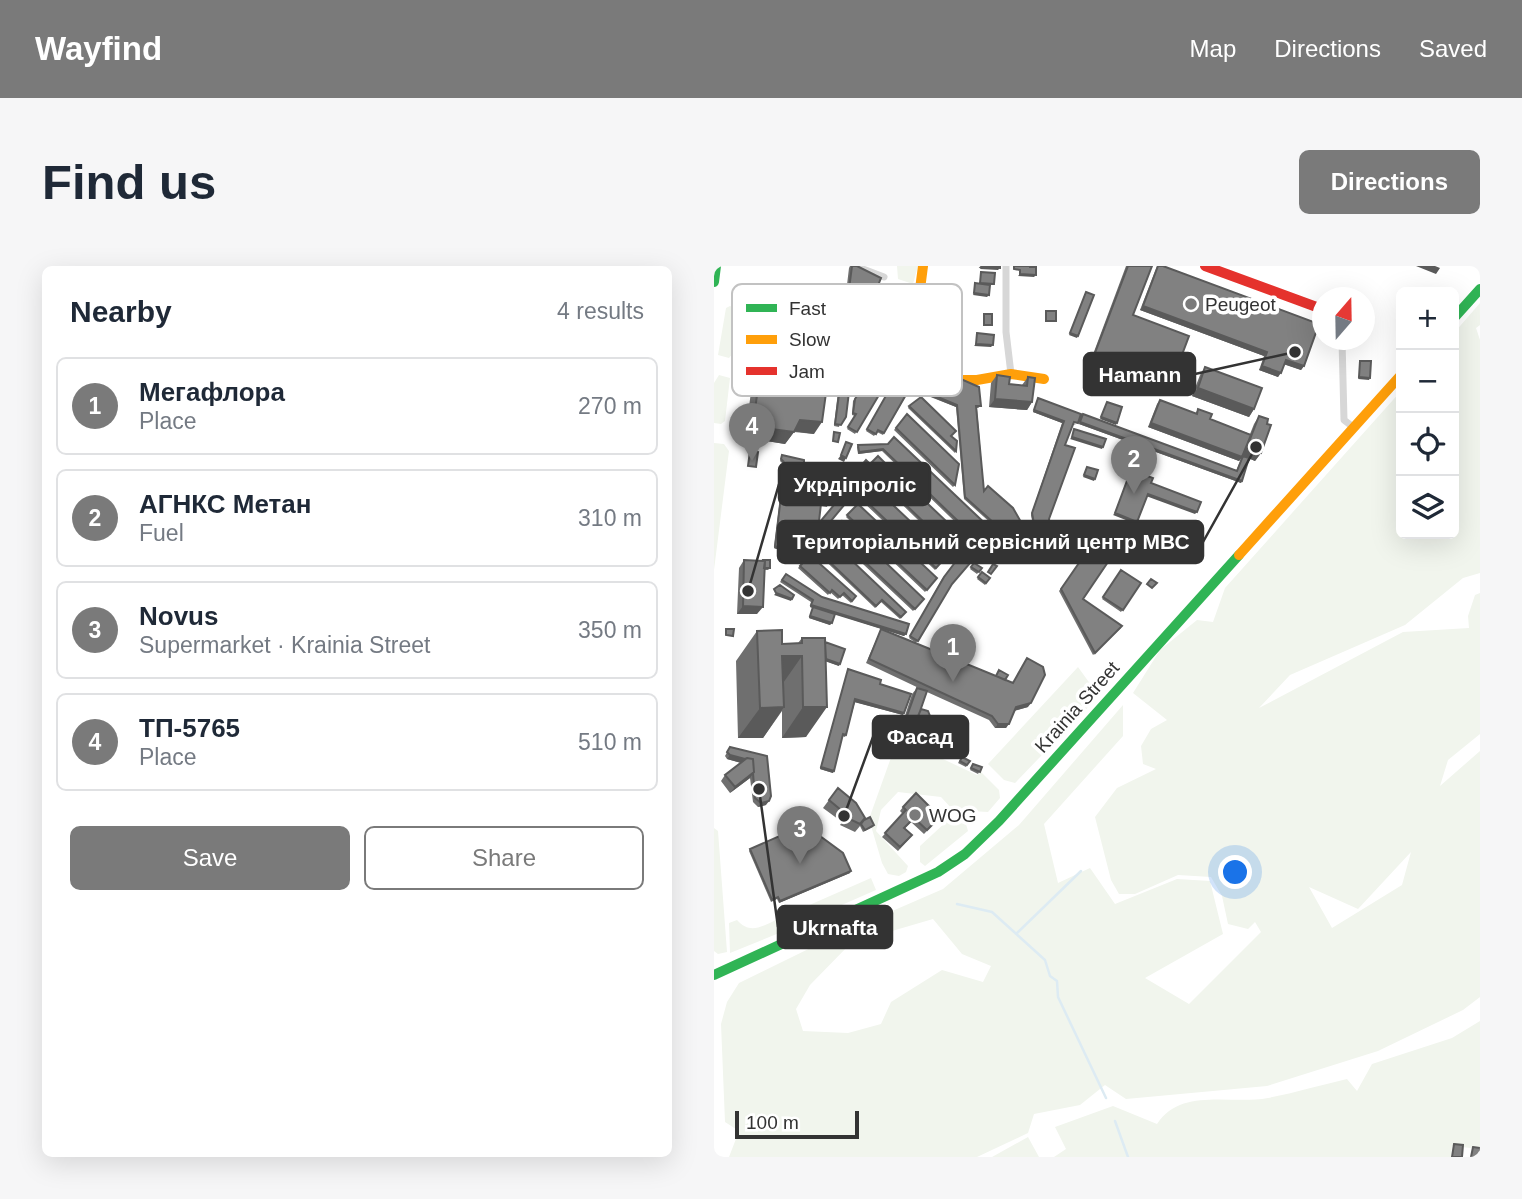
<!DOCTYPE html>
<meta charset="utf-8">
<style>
:root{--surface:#fff;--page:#f6f6f7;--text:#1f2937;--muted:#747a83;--line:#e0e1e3;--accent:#7a7a7a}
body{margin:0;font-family:Helvetica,sans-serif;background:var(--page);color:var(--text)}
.controls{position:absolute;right:21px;top:21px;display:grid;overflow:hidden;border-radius:10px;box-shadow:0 7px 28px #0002}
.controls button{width:63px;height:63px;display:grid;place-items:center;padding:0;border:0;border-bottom:2px solid var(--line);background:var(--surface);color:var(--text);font:35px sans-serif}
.compass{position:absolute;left:598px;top:21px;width:63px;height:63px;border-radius:50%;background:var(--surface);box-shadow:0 7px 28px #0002;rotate:20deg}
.scale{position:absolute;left:21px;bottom:18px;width:124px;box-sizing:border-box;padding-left:7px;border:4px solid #333;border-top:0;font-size:19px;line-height:24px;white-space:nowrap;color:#333;-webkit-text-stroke:5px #fff;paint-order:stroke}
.you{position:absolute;left:522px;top:607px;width:24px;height:24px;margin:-18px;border:5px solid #fff;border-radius:50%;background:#1a73e8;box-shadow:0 0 0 10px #1a73e833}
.badge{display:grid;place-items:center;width:46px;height:46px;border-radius:50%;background:var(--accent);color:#fff;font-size:23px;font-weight:700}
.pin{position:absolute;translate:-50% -58px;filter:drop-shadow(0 2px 4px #0008)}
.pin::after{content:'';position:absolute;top:37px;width:24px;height:21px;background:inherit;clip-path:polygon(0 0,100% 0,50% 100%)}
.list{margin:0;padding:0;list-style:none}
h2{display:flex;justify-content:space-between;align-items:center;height:91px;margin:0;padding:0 28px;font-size:30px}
h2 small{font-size:23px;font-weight:400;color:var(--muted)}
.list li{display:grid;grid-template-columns:46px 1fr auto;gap:21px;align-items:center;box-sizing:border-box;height:98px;margin:0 14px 14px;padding:0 14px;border:2px solid var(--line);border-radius:10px}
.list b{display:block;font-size:26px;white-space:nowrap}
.list p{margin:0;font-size:23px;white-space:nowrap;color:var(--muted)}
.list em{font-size:23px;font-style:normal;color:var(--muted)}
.actions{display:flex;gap:14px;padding:21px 28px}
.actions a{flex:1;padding:16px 0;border:2px solid var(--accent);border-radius:10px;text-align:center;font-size:24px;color:var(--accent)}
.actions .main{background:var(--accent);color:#fff}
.icon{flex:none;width:38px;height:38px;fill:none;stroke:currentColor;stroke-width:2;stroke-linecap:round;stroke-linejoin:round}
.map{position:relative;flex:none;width:766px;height:891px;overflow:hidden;border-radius:10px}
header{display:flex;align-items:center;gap:42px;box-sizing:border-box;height:98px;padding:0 35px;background:var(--accent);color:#fff}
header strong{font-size:33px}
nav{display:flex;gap:38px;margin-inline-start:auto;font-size:24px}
.intro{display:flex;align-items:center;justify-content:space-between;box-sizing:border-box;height:168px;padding:0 42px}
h1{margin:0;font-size:49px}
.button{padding:18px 32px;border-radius:10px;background:var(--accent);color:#fff;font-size:24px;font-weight:700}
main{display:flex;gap:42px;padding:0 42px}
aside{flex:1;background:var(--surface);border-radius:10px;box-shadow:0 7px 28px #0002}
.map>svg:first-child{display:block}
.green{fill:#f1f5ed;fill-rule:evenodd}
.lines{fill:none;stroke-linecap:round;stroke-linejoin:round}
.stream{stroke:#ddebf3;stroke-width:2.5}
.street{stroke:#d7d7d7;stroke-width:7}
.fast{stroke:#30b455;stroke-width:10}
.slow{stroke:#ff9f0a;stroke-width:10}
.jam{stroke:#e5322d;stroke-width:10}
.wall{fill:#6f6f6f}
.shaded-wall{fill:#5a5a5a}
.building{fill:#818181;stroke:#5a5a5a;stroke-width:2}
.poi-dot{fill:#7a7a7a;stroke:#fff;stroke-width:2.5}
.labels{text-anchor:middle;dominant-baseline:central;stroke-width:7;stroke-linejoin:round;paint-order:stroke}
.poi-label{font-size:19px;fill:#333;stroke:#fff;text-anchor:start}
.street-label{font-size:19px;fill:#333;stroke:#fff}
.key{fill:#fff;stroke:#c2c2c2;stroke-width:2}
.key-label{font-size:19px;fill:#333}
.leader{fill:none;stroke:#333;stroke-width:2.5}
.callout-dot{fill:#333;stroke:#fff;stroke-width:2.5}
.callout{fill:#333;stroke:#333;stroke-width:2.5}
.callout-label{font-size:21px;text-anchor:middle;font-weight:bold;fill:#fff}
</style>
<header>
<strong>Wayfind</strong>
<nav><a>Map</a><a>Directions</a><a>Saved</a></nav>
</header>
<div class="intro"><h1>Find us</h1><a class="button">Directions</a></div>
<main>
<aside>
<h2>Nearby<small>4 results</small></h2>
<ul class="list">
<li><span class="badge">1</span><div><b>Мегафлора</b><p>Place</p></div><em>270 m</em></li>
<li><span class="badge">2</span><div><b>АГНКС Метан</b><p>Fuel</p></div><em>310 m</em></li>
<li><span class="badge">3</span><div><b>Novus</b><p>Supermarket · Krainia Street</p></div><em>350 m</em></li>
<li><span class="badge">4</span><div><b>ТП-5765</b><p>Place</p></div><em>510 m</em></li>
</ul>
<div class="actions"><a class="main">Save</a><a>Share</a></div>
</aside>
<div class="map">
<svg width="766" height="891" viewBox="0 0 766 891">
<rect width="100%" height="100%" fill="#fff"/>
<!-- green -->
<path class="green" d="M183,0H204L199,18L184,13Z
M766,37V59L762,62L766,74V307L749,312L691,359L576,409L545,442L689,366L755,362L754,350L761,329L766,327V468L734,494L726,520L766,485V731L749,744L664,785L553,820L412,833L391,819L366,839L320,848L314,867L263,891H15L25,865L11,856L7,758L13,736L25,717L123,669L229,623L305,559L409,439V470L330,558L344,617L376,602L401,638L463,613L496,615L509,668L431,712L475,738L547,666L541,656L534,663L514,658L508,630L497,611L464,609L421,628H405L397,614L381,551L403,522L442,503L429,498L427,480L437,463L453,454L419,427L446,384L483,354L499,356L511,322L687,125V268H740V67ZM697,586L688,619L618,662L595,621L644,643ZM219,653L248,688L277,700L269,716L228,704L177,736L167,758L134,767L89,765L82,743L96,719L137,677Z
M16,40L25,44L20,86L15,92L4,89L12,42Z
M5,109L16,112L11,155L7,158L0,157V117Z
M0,177L10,178L15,185L0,304Z
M364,401L377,419V438L301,517L290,514L274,498Z
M184,472L263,509L267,506L285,524L286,532L274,546L239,544L227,531L184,526L167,544L162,565L194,600L192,606L185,610L174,608L168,597L155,553Z
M233,555L252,558L254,565L211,600L206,596V580Z
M0,562L4,565L13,686L4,688L0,685Z
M157,612L162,624L73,663L68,651Z
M64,653L70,665L16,687L15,657L23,654C36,669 49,660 64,653Z
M766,755V883L738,880L737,891H340L352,883L341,861L399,840L443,858C467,821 517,839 554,832C580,827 607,819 633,813L643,825L658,798L738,772Z
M314,871L325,891H278Z"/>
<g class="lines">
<!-- stream -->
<path class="stream" d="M243,638L278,646L331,694L336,710L343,715L344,731L392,832
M302,668L367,605
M401,855L414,891"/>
<!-- street -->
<path class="street" d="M141,0L170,11
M292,0V66L297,108
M628,74L630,154L639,161"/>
<!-- fast -->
<path class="fast" d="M0,16L2,0
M740,52L766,23
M0,709L224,606L251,588L285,555L525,289"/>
<!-- slow -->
<path class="slow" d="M209,0L205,31L212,38L216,55L198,89L200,104L232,114H263L297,108L330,113
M525,289L687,109"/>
<!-- jam -->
<path class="jam" d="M491,0L608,43"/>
</g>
<!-- wall -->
<path class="wall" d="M136,0H143L155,42L153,46L132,27L135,2Z
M412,0H438L419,49L457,118L455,122L445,126L396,108L399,99L378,91Z
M443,0H449L590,100L587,104L570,98L564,111L545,104L550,90L426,44Z
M178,22L190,28L186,36L173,30Z
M57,24L100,168L80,166L71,178L34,172L36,159L33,156L49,35Z
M182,43L190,57L187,61L176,56Z
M163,96L181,102L141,168L133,163L141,150L138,149L139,135Z
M491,101L540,143L535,151L478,130L486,109Z
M151,104L137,110L125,161L120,160L126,108L128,106Z
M186,105L229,123L243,122L247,113L265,142H263L270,225L311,263L299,277L250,233L242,141L196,123L169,169L163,166L160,170L152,165Z
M283,109L295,118L308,119L314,111L318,136L313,144L275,141L277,117Z
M324,132L362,159L359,158L351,179L335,253L336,260L335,262L320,265L317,249L348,157L319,146Z
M446,134L481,148L484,143L496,153L536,168L540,158L545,150L553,158L547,187L541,195L529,190L528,215L527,217L365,158L369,148L522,205L527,193L525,195L434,161L443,138Z
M195,140L242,185L241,187L194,142Z
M193,148L241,219L239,221L180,164Z
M174,178L279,265L268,282L168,185L144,188L143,181L144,179Z
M68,189L90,197L125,228L123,230L116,229L113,241L107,240L105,255L103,257L88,260L85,274L78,273L75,285L96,268L133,224L130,222L137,212L146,220L95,282L74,297L69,291L73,287L60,282L70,199L66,195Z
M152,194L156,198L170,200L250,272L237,286L166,217L169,214L163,208L158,213L146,202Z
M161,222L233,290L221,304L148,235Z
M144,238L223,312L211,326L132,251Z
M128,255L210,333L199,345L117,268Z
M328,270L390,284L369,333L407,362L379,389L345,325L366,296L331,283L326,272Z
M113,271L192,346L186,353L167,336L161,342L101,285Z
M255,278L273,289L268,297L260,292L237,319L202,377L195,372L228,313Z
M96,289L142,330L137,337L128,329L124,333L116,326L114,329L84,302Z
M30,294L56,302L54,304H50L43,348H23L25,302Z
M260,297L268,302L263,308L256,303Z
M407,304L427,317L407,346L388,333Z
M268,306L276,312L271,319L263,313Z
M72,308L108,331L192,368L190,370L121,348L116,359L95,352L99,342L96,341L97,336L66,316Z
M167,363L291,414L314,441L300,445L292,462H281L275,454L213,426L207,443L215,463L229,487L194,474L199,459L189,456L198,428L203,422L209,424L152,397Z
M43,365L68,378L84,377L88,372L111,376L125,400L112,395L92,471L68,472V445L49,472H24L22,395Z
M134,403L166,418L190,447L189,449L141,436L132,469L131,471L128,470L119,507L106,503Z
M16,481L53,490L52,539L44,541L39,536L36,512L16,527L7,515L11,509L27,497L13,493L11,490Z
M248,491L256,495L252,501L244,497Z
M258,500L268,501L264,508L256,504Z
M115,534L150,554L160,559L159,561L149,566L146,560L141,566L126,559L128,556L109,542Z
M189,541L226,551L210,568L197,556L191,562L195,573L184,585L168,571L189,548L186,545Z
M36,583L136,607L65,637L63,633L57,636L35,585Z"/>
<!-- shaded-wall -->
<path class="shaded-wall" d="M702,0H721L726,2L722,8Z
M267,1L286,2L284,4L266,3Z
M306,8L322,9L320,11L304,10Z
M260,27L275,29L273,31L259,29Z
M429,40L553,86L550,90L426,44Z
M356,67L364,70L363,72L355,69Z
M262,78L279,79L277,81L260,80Z
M381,87L402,95L399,99L378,91Z
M572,94L590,100L587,104L569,98Z
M548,100L567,107L564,111L545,104Z
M399,104L457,118L455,122L445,126L396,108Z
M645,111L656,112L655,114L644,113Z
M197,120L243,139L242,141L196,122Z
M484,122L540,143L535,151L478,130Z
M281,133L318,136L313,144L275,141Z
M320,144L350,155L348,157L319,146Z
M387,151L403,157L402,159L386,153Z
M86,154L108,156L100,168L78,165Z
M366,156L528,215L527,217L365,158Z
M437,157L528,191L525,195L434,161Z
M43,161L80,166L71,178L34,172Z
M358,171L389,181L388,183L356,173Z
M533,181L547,187L541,195L528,189Z
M169,183L168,185L144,188L145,186Z
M127,189L132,192L130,196L124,193Z
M370,209L381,213L380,215L369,211Z
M434,228L483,246L481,248L432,230Z
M401,247L423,256L422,258L399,249Z
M105,255L103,257L87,261L88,259Z
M336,260L335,262L320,265L321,263Z
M371,271L383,276L382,278L369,273Z
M61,280L75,285L74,287L60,282Z
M332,281L367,294L366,296L331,283Z
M62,327L78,333L77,335L60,329Z
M97,339L192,368L190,370L96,341Z
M29,340L49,341L43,348H23Z
M96,350L118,357L116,359L95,352Z
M91,386L126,398L125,400L90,388Z
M68,390H88L67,420Z
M141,433L190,447L189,449L140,436Z
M317,437L314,441L299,445L302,441Z
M70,441L49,472H24L46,442Z
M89,441H113L92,471L68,472Z
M193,450L203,454L199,460L189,456Z
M284,458H295L292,462H281Z
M195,472L231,485L229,487L194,474Z
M16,489L37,495L35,499L13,493Z
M107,501L120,505L119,507L106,503Z
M40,506L36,512L16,527L21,521Z
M55,535L52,539L44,541L47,537Z
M137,605L136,607L65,637L66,635Z"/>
<!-- building -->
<path class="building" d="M138,0H143L167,12L155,42L135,23Z
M268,0H286V2L267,1Z
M300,0H316V1H322V9L306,8V4L300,3Z
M414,0H438L419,49L475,70L457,118L447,122L399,104L402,95L381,87Z
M444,0H449L605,58L590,100L572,94L567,107L548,100L553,86L429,40Z
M267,6L281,7L280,18L266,17Z
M261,17L276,19L275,29L260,27Z
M57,24L125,33L108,156L86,154L80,166L43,161L44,148L41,144Z
M372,26L380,29L364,70L356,67Z
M332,45H342V55H332Z
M270,48H278V59H270Z
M263,67L280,69L279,79L262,78Z
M149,95H156L153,102L137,109L132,151L127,159L121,158L128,106Z
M646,95H657L656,112L645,111Z
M163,96L173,97L181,102L143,166L134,161L142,148L139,147L141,133Z
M491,101L548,122L540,143L484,122Z
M186,105L229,123L232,117L243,122L247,113L265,121L267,140H262L270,225L274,220L299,242L311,263L300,275L251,231L243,139L197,120L170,167L164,164L162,168L153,163Z
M283,109L296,111L295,118L313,120L314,111L321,112L318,136L281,133Z
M207,131L242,165L237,170L243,175L242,185L195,140Z
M324,132L367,148L364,157L360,156L351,179L361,182L335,253L336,260L321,263L318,247L350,155L320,144Z
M446,134L483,148L484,143L498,148L496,153L537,169L528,191L437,157Z
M393,136L408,141L403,157L387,151Z
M193,148L245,198L241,219L182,162Z
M369,148L523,205L529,190L535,192L528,215L366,156Z
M545,150L554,153L553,158L557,159L547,187L533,181Z
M360,163L392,173L389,181L358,171Z
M120,166L126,167L124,176L119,175Z
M180,171L279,265L270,280L169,183L145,186L144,179L174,178Z
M132,176L138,178L132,192L127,189Z
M36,185L44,186L42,201L34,200Z
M68,189L90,194V197L128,202L129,211L125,228L116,226L115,239L107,238L105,255L88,259L87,272L79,271L75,285L61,280L71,197L67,193Z
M164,190L172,198L170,200L176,206L178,204L250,272L239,284L167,215L170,212L164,206L160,211L147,200L152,194L156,198Z
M373,201L384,204L381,213L370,209Z
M417,204L439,212L437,217L487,236L483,246L434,228L423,256L401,247Z
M137,212L146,220L96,280L76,295L71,289L96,268L134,222L131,220Z
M161,222L233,290L222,302L150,233Z
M144,238L223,312L213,324L133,249Z
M128,255L210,333L201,343L119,266Z
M338,265L390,284L396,293L369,333L408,360L381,387L347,323L367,294L332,281L328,270Z
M113,271L192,346L187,351L168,334L162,340L102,283Z
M255,278L273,289L269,295L262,290L238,318L204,375L196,370L230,311Z
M96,289L142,330L138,335L130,327L126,331L118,324L116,327L86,300Z
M30,294L51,295L49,341L29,340Z
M48,294H56V302H50L51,295Z
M260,297L268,302L265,306L257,301Z
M279,298L283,300L277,308L274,306Z
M407,304L427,317L409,344L389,331Z
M268,306L276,312L272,317L264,311Z
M72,308L108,331L195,358L192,368L97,339L99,334L68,314Z
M437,313L443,317L438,322L433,318Z
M66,319L80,329L78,333L62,327L60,323Z
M99,341L121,348L118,357L96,350Z
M12,363H20L19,370L12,369Z
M167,363L299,417L313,392L329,401L331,409L317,437L302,441L295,458H284L278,450L155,393Z
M68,364V378L88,377V372H111L113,441H89L88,390H68L70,441L46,442L43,365Z
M111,376L131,383L126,398L112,393Z
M134,403L167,414L166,418L197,428L190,447L141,433L132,469L129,468L120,505L107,501Z
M285,404L294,409L291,414L282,410Z
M203,422L213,425L203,454L193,450Z
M207,443L214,445L218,455L215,463L236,470L231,485L195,472Z
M16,481L53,490L57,530L55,535L47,537L41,532L39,507L40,506L39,493L33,492L31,493L16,489L13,486Z
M248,491L256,495L253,499L246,495Z
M33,492L39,493L40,506L21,521L11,509Z
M259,498L268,501L266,506L257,502Z
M124,522L142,537L151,552L146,558L131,551L133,549L115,534Z
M202,527L226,551L213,564L200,552L190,562L198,569L186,581L171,567L192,544L189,541Z
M156,551L160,559L151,564L147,558L150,554Z
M91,559L129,587L137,605L66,635L64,631L58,634L36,583Z
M740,878L749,879L748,891H738Z
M759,881L766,882V891H757Z"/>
<!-- markers -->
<g class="poi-dot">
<circle cx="477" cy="38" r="7"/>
<circle cx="201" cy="549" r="7"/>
</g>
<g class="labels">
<!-- poi labels -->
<g class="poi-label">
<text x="491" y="38">Peugeot</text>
<text x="215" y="549">WOG</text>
</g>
<!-- street labels -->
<g class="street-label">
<text transform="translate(363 441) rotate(-48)">Krainia Street</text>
</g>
</g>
<!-- legend -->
<rect x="18" y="18" width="230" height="112" rx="10" class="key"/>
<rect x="32" y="38" width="31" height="8" fill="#30b455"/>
<rect x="32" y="69" width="31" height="9" fill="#ff9f0a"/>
<rect x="32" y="101" width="31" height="8" fill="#e5322d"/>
<g class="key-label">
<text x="75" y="49">Fast</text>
<text x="75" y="80">Slow</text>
<text x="75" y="112">Jam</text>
</g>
<!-- callouts -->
<path class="leader" d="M581 86L481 108M34 325L65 218M542 181L489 276M130 550L159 471M45 523L64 661"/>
<g class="callout-dot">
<circle cx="581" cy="86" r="7"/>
<circle cx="34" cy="325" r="7"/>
<circle cx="542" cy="181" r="7"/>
<circle cx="130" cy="550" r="7"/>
<circle cx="45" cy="523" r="7"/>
</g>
<g class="callout">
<rect x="370" y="87" width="111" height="42" rx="7"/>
<rect x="65" y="197" width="151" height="42" rx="7"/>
<rect x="64" y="255" width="425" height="42" rx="7"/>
<rect x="159" y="450" width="95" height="42" rx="7"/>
<rect x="64" y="640" width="114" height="42" rx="7"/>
</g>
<g class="callout-label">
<text x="426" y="116">Hamann</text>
<text x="141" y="226">Укрдіпроліс</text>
<text x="277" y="283">Територіальний сервісний центр МВС</text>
<text x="206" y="478">Фасад</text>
<text x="121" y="669">Ukrnafta</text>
</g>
</svg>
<div class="controls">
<button>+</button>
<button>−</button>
<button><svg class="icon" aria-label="locate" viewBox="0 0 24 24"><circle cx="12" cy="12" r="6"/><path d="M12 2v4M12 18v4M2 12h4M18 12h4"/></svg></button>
<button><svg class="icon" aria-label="layers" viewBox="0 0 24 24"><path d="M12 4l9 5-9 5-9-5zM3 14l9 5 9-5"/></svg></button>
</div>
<svg class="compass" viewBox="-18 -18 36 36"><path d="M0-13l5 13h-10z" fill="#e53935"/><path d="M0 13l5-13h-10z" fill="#747a83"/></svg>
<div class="scale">100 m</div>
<div class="you"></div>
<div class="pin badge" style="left:239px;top:416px">1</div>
<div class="pin badge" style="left:420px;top:228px">2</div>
<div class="pin badge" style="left:86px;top:598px">3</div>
<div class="pin badge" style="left:38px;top:195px">4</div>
</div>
</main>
